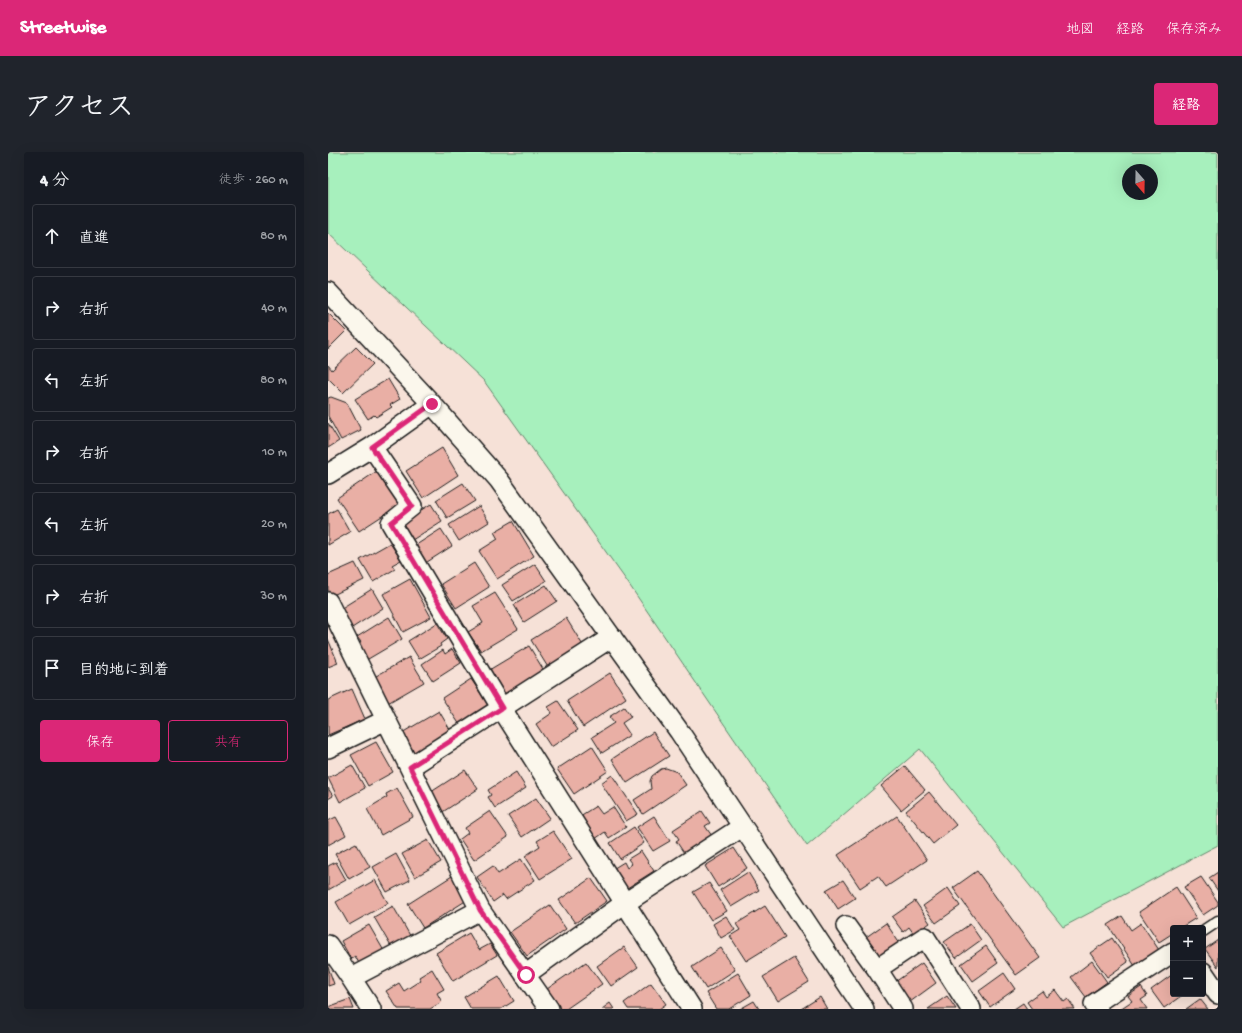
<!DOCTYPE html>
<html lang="ja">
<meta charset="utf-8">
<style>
:root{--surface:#171b24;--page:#20242c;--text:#f1f3f6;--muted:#9ea1a6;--line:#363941;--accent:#db2777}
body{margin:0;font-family:"Gochi Hand","Klee One",sans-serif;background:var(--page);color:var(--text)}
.controls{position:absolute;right:12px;bottom:12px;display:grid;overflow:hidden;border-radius:4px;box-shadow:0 4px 16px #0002}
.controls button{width:36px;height:36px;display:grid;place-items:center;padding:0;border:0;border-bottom:1px solid var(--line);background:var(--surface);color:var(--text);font:20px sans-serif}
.compass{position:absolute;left:794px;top:12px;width:36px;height:36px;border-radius:50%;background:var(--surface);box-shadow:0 4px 16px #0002;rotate:160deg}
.stop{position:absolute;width:12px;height:12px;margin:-9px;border:3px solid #db2777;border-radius:50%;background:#fff}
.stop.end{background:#db2777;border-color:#fff;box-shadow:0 1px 4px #0008}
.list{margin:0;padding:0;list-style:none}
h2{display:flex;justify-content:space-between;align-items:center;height:52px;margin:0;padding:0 16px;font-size:17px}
h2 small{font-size:13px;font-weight:400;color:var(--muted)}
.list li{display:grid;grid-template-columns:26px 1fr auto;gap:12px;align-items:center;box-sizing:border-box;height:64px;margin:0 8px 8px;padding:0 8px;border:1px solid var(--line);border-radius:4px}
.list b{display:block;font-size:15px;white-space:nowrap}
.list em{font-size:13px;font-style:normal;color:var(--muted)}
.actions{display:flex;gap:8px;padding:12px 16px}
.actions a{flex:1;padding:9px 0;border:1px solid var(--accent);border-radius:4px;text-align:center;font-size:14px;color:var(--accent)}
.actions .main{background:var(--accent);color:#fff}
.icon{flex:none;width:22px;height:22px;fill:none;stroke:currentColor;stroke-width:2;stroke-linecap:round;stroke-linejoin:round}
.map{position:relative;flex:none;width:890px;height:857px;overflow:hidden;border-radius:4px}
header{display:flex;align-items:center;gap:24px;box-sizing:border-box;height:56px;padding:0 20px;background:var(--accent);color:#fff}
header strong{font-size:19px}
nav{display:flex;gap:22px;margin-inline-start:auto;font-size:14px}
.intro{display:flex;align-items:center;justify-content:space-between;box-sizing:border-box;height:96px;padding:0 24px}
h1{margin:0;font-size:28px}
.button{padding:10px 18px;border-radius:4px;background:var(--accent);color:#fff;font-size:14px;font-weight:700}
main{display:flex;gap:24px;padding:0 24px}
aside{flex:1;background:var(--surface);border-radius:4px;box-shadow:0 4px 16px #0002}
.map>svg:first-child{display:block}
.green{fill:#a7f0bd;stroke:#62866c;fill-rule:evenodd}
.building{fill:#e9afa5;stroke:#1c1c1c}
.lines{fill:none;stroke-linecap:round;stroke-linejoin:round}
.service-casing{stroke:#1c1c1c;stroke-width:13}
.minor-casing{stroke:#1c1c1c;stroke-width:22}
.service{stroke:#fbf7ec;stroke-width:10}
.minor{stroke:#fbf7ec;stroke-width:19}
.route{stroke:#db2777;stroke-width:5}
</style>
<header>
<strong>Streetwise</strong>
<nav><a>地図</a><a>経路</a><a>保存済み</a></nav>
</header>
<div class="intro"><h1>アクセス</h1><a class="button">経路</a></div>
<main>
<aside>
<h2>4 分<small>徒歩 · 260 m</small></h2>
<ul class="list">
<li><svg class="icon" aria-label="ahead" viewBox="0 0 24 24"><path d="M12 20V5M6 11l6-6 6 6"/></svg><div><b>直進</b></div><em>80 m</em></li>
<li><svg class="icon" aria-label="right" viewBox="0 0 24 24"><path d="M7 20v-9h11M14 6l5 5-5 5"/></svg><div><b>右折</b></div><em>40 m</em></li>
<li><svg class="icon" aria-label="left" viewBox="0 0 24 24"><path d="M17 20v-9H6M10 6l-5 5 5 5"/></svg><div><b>左折</b></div><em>80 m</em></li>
<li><svg class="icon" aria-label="right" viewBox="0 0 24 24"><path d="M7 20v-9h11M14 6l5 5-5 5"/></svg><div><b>右折</b></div><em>10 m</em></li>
<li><svg class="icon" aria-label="left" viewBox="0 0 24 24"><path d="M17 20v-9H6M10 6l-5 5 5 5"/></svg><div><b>左折</b></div><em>20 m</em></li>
<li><svg class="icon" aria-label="right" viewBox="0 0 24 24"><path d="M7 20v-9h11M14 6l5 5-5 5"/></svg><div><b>右折</b></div><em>30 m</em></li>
<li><svg class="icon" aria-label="arrive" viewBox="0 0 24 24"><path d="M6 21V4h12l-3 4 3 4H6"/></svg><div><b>目的地に到着</b></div></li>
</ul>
<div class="actions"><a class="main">保存</a><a>共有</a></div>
</aside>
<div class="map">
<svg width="890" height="857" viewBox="0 0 890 857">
<rect width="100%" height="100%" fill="#f6e1d7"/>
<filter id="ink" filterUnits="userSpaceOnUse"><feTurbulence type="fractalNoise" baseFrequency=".025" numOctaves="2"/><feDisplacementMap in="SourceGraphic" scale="8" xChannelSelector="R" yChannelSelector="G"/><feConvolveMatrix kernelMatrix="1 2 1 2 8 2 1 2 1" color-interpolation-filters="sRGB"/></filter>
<g filter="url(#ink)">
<!-- green -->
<path class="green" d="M0,0H890V693L735,775L592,597L479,694L298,428L156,229L0,81ZM800,18H824V42H800Z"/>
<!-- building -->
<path class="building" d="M0,161L18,179L0,197Z
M28,195L45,212L15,241L0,226V213L4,218Z
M60,227L72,247L62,253L64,255L48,265L46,263L40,267L27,247Z
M3,245L19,251L33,278L13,288L0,264V246Z
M0,271L11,289L0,296Z
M114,296L130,323L95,346L78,319Z
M52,317L74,351L31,379L9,346Z
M135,331L147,349L119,366L108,348Z
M103,352L114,369L81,390L70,372Z
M151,354L161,370L131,389L121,373Z
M9,357L22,380L0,393V362Z
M185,369L206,404L169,427L151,399L170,387L166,380Z
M113,377L124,394L96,412L85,395Z
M62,391L73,408L64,413L67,417L45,430L32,408Z
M27,411L36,428L3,444L0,437V423Z
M146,411L161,435L128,456L113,432Z
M207,412L218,429L185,449L174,433Z
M82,427L103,465L75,480L55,442Z
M218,433L229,449L196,470L186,453Z
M44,437L55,456L24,476L12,457Z
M167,441L190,477L153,499L140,480L155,471L145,454Z
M61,465L74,487L35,510L26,495L33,490L29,485Z
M238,466L256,495L221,517L203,488Z
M109,471L119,487L112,492L113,494L91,507L80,489Z
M0,487L10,511L0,515Z
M201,494L218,522L178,546L161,518Z
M124,497L133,511L105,529L94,512L115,498L117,502Z
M81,505L96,530L58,552L43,527Z
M282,521L298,546L255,575L239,549Z
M143,527L161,554L132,573L114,546Z
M24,537L37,567L0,583V548Z
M230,549L250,578L223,595L208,572L224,561L220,555Z
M296,555L303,565L294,571L302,583L274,601L264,585L286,571L281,565Z
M111,559L124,581L86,603L72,582Z
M325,580L341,604L299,631L284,607Z
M48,590L65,620L40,634L23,603Z
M264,594L280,619L246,642L229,617Z
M24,613L37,636L12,650L0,626Z
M577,614L597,638L573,658L553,634Z
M338,616L349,620L358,633L315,662L306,648L323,637L322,629L324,624L333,617Z
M137,618L150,637L113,661L100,642Z
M188,620L198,636L167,656L160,645L163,643L160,638Z
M284,623L310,662L298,669L273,631Z
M0,636L5,644L0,647Z
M69,636L85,665L53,683L39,657L59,645L58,642Z
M601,640L628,673L605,692L578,659Z
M208,646L222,666L194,685L180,664Z
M268,654L274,662L285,655L298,675L281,686L277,680L267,687L252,664Z
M162,659L180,685L146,708L132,687L140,681L137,676Z
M374,659L382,671L377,674L384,684L356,701L348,689L351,687L345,678Z
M326,664L342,689L325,699L309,675Z
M569,664L599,708L558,735L550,724L532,736L510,703Z
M8,665L18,683L0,693V669Z
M306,675L316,691L292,707L282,691Z
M225,679L244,707L212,727L197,704L212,694L209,689Z
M100,688L113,710L87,725L74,702Z
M28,691L42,715L21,727L7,702Z
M406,696L419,716L390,735L377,714Z
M313,699L326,719L296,738L283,718L296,710L299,716L304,712L300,707Z
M68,702L82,728L59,740L45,715Z
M193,707L207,728L178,747L175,743L165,750L149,725L165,714L170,722Z
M8,710L18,728L0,738V714Z
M649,719L712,806L688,823L625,736Z
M420,720L431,738L403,755L392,738Z
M890,720V739L881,726Z
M124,724L139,748L95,776L80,752Z
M873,725L890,750V753L875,763L856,735Z
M263,726L279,749L247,771L231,748Z
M47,728L60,751L21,773L8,750Z
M515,728L527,746L510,757L498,738Z
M381,731L399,759L383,768L365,740Z
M848,735L868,766L852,776H845V781L831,790L811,760Z
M620,736L632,754L608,771L595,754Z
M587,749L602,771L586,782L581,775L575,780L564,765Z
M222,753L238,777L199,804L182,780Z
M65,754L84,787L65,798L46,765Z
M437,754L457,785L418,809L402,784L412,778L408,772Z
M398,764L407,778L393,786L385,772Z
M794,764L803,778L813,771L831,798L807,814L780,773Z
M558,771L572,792L549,808L534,788Z
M642,772L653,788L628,806L616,790Z
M41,773L56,799L32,813L27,804L23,807L13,789Z
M141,781L151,798L162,792L169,803L125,829L108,801Z
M784,786L800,810L779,825L762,801Z
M890,788V815L877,797Z
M658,794L670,811L645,829L633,812Z
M296,795L310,815L283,834L269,814Z
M393,796L407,818L378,837L364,815Z
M466,806L481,830L450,849L435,825Z
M764,809L779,830L758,845L743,825Z
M258,810L274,832L238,857H232L219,837Z
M594,811L608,831L582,850L567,830Z
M0,815L6,832L0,834Z
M104,817L116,837L109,841L114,850L102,857H70L58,839L71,831L76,839L93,828L91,825Z
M410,821L423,843L401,857H388L378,841Z
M676,821L687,837L662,855L651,839Z
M845,822V842H856L836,856L823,838Z
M171,824L186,849L173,857H143L136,845Z
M323,831L338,852L331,857H300L296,851Z
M813,835L819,844L813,848L819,857H792L804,849L800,844Z
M727,838L736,850L740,847L747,857H704L699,850L714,839L718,845Z
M619,844L628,857H600Z
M492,845L499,857H473Z
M22,847L26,857H0V855Z
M872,847L880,857H858Z
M426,849L431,857H412Z
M282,851L286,857H274Z
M695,851L699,857H686Z"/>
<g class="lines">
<defs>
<path id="service" d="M875,779L890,769"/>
<path id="minor" d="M0,140L104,252L171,328L351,579L536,857
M44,295L84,354L63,371L174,557L364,857
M0,322L44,295L104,252
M0,450L152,758L221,857
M0,596L58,568
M82,615L284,485
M518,774L549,817
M0,793L23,826L43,857
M875,820L890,842
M197,823L297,751L414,675
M23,826L152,758
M575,857L549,817L597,785L643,857
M770,857L766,852L845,800"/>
</defs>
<!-- service casing -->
<use href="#service" class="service-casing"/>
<!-- minor casing -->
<use href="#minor" class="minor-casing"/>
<!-- service -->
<use href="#service" class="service"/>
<!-- minor -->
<use href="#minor" class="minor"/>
</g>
</g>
<g class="lines" filter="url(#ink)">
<!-- route -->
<path class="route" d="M104,252L44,295L84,354L63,371L174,556L82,615L152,758L198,823"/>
</g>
</svg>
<div class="controls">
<button>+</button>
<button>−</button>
</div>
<svg class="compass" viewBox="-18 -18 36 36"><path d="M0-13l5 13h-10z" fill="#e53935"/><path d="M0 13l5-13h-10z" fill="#9ea1a6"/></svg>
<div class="stop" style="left:198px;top:823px"></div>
<div class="stop end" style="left:104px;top:252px"></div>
</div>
</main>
